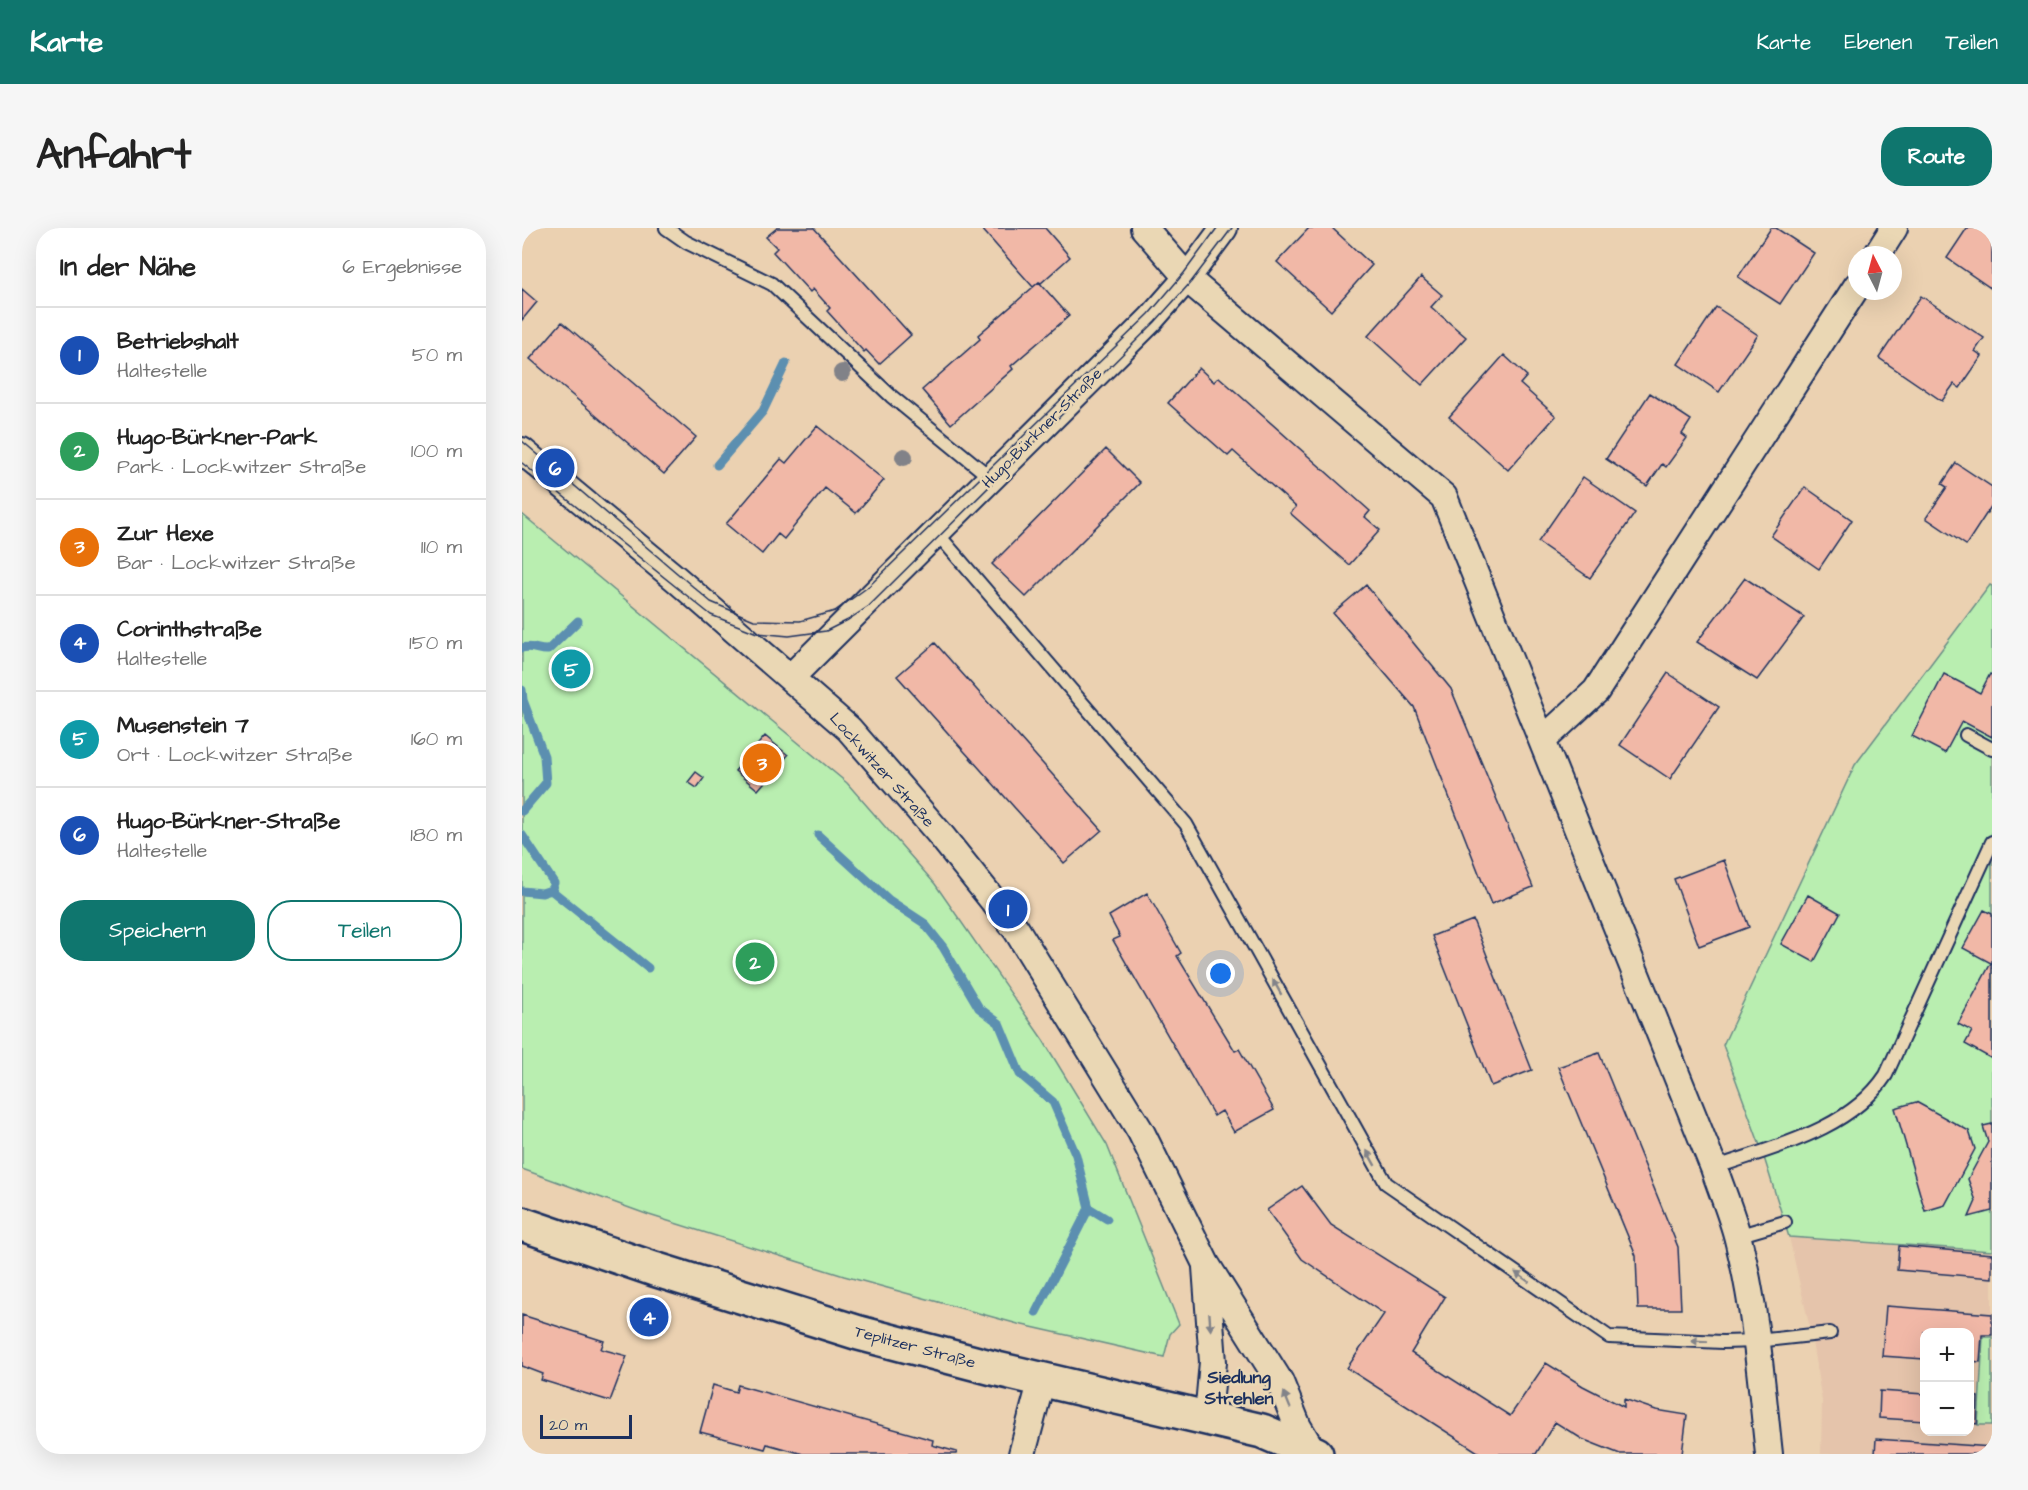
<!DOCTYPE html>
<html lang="de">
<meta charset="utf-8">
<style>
:root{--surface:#fff;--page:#f6f6f6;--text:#222;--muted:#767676;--line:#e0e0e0;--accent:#0f766e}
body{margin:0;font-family:"Architects Daughter",sans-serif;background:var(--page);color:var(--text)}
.controls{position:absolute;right:18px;bottom:18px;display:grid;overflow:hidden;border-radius:12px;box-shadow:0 6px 24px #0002}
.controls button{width:54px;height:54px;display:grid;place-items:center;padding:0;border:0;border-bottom:2px solid var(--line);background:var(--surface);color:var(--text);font:30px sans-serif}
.compass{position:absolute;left:1326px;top:18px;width:54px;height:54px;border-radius:50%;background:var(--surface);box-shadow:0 6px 24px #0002;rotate:354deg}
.scale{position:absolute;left:18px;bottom:15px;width:92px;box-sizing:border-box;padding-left:6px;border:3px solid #1b2f5e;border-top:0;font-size:16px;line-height:21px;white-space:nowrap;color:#1b2f5e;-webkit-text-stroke:4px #ead7b4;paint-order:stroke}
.you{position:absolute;left:699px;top:746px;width:21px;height:21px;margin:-15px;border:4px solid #fff;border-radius:50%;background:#1a73e8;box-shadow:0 0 0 9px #1a73e833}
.badge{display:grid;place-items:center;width:39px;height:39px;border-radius:50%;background:var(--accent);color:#fff;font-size:20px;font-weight:700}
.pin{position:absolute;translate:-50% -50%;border:3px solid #fff;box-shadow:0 2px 6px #0006}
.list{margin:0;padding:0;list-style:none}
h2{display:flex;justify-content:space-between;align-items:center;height:78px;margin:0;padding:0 24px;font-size:26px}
h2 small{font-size:20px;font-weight:400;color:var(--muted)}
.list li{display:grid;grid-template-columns:39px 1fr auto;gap:18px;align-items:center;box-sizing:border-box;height:96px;padding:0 24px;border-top:2px solid var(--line)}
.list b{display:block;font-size:22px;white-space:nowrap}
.list p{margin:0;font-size:20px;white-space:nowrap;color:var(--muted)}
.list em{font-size:20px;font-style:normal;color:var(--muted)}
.actions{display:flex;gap:12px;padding:18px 24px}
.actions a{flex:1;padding:14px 0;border:2px solid var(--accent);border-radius:24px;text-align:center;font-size:21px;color:var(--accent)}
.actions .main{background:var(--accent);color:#fff}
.map{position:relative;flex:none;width:1470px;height:1226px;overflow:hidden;border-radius:24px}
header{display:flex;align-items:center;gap:36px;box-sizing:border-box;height:84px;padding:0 30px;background:var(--accent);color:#fff}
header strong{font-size:28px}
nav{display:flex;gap:33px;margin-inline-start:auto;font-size:21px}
.intro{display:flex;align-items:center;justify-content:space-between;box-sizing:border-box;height:144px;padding:0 36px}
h1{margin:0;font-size:42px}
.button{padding:15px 27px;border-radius:24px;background:var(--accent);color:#fff;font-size:21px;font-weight:700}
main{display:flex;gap:36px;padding:0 36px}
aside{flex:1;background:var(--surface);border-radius:24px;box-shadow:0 6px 24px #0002}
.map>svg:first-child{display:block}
.built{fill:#e5c4ab;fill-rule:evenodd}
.green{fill:#b9eeb0;stroke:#6a8e87;stroke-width:1.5}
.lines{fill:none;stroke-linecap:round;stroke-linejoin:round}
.stream{stroke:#5b8fb0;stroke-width:9}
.building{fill:#f1b8a7;stroke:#1b2f5e;stroke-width:1.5}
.service-casing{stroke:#1b2f5e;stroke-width:16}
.minor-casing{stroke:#1b2f5e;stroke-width:30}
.secondary-casing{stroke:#1b2f5e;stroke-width:38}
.service{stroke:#ead7b4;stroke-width:12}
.minor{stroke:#ead7b4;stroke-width:26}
.secondary{stroke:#ead7b4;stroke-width:33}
.tram{stroke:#1b2f5e;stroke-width:1.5}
.tree{fill:#818288}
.oneway{fill:#828389}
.labels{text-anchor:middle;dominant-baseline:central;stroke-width:5;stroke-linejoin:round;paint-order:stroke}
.street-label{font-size:16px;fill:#1b2f5e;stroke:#ead7b4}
.neighbourhood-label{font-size:18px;font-weight:bold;fill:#1b2f5e;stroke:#ead7b4}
</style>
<header>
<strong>Karte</strong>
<nav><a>Karte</a><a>Ebenen</a><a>Teilen</a></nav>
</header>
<div class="intro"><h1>Anfahrt</h1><a class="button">Route</a></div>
<main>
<aside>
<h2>In der Nähe<small>6 Ergebnisse</small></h2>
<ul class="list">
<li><span class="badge" style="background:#1a4fb4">1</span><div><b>Betriebshalt</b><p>Haltestelle</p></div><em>50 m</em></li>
<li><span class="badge" style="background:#2e9e5b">2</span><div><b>Hugo-Bürkner-Park</b><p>Park · Lockwitzer Straße</p></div><em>100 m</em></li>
<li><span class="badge" style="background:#e8710a">3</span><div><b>Zur Hexe</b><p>Bar · Lockwitzer Straße</p></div><em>110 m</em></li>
<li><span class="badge" style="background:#1a4fb4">4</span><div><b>Corinthstraße</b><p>Haltestelle</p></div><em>150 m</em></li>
<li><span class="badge" style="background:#0f9aa8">5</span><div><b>Musenstein 7</b><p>Ort · Lockwitzer Straße</p></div><em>160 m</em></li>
<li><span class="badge" style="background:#1a4fb4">6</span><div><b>Hugo-Bürkner-Straße</b><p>Haltestelle</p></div><em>180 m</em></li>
</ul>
<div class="actions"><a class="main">Speichern</a><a>Teilen</a></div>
</aside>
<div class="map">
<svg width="1470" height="1226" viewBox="0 0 1470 1226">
<rect width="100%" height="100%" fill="#ebd1b1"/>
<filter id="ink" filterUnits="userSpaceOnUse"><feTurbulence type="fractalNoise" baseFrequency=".0167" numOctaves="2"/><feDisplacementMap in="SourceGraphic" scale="12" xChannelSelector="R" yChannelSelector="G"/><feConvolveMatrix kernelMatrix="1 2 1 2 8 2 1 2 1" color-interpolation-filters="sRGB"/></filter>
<g filter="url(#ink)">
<!-- built -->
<path class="built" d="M1267,1009L1470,1023V1109H1461L1456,1197H1470V1226H1299L1300,1173L1287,1096ZM1402,1104H1448V1204H1402Z"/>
<!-- green -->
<path class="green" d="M0,286L325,555L413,656L521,812L585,917L657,1096L648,1106L642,1129L496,1096L322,1048L127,987L0,941Z
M1468,357L1470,358V1023L1267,1009L1240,923L1201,817L1333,537Z
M1461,1109H1470V1197H1456Z"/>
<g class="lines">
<!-- stream -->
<path class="stream" d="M195,237L241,183L264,135
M0,420C9,417 17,423 26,422L56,393
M0,462L1,472L22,528L24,555L0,583
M0,607L32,655L29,662L20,665L0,663
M296,607L367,672L402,695L421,719L457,780L477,795L498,846L531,874L554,927L567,980L585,991
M29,662L126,740
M514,1084L567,980"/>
</g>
<!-- building -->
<path class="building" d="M255,0H292L389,107L357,136L344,122L342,124L305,83L308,80L291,61L288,64L251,24L255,20L244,9Z
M459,0H523L548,29L519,55L517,54L511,59Z
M787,0H810L850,37L809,83L755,34Z
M1249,0H1254L1292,25L1258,76L1216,49Z
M1445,0H1470V61L1425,30Z
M899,49L920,67L909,79L944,109L900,157L846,108Z
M517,54L547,88L489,138L491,141L429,196L400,162L458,111L456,107Z
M0,61L15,74L0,92Z
M1399,68L1462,110L1453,123L1460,128L1438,160L1432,156L1420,173L1357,130Z
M1194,79L1236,107L1197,164L1156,136Z
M40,94L174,209L142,246L8,131Z
M982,127L1005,148L998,156L1034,188L986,242L927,189Z
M677,140L692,154L697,149L848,283L843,289L858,302L827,337L768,285L774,279L711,223L706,228L646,175Z
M1128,165L1169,192L1160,206L1165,210L1144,239L1140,236L1125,258L1084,231Z
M295,198L362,252L334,285L303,260L262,311L256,306L240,326L204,296L259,231L264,235Z
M584,221L618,255L504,369L470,336Z
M1434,235L1470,259V277L1444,317L1404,290L1425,259L1420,256Z
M1061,249L1113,285L1068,350L1016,314Z
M1283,259L1330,292L1297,341L1249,308Z
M1223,350L1282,389L1235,452L1175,414Z
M844,357L929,461L1011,659L969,676L892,479L811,385Z
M413,415L580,602L542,635L375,448Z
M1146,445L1197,479L1148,551L1098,517Z
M1422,446L1458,465L1468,446L1470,447V509L1440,493L1423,525L1390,508Z
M243,508L266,527L236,562L213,543Z
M174,544L182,550L175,560L166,554Z
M1202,632L1227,699L1177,718L1152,651Z
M625,665L659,725L655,728L713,823L717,821L752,882L712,904L700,883L692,888L591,712L598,709L587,688Z
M1286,667L1318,685L1292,734L1259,716Z
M1462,682L1470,686V831L1443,816L1450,803L1436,796L1469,735L1441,720Z
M951,692L1010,842L969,858L910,708Z
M1077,825L1156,1019L1159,1081H1116L1114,1028L1036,839Z
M1394,874L1447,903L1453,921L1423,977L1403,983L1373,880Z
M1470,896V983L1447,989L1454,973L1446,951L1466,914L1461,898Z
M780,958L809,997L923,1069L889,1125L988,1188L1024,1135L1061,1158L1102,1179V1171L1134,1182L1165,1187L1160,1226H1098L1060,1211L1033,1194L1014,1226H959L825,1140L862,1086L780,1031L745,982Z
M1377,1018L1470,1026V1050L1375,1042Z
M1364,1078L1470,1086V1107H1460L1458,1134L1448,1133V1104H1402V1131L1360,1128Z
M0,1087L82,1113L79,1121L105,1128L88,1173L19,1152L21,1146L0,1138Z
M191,1157L214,1164L216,1157L411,1212L410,1217L435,1224L434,1226H281L245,1216L243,1221L178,1204Z
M1358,1163L1402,1166V1193L1357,1190Z
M1448,1168L1456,1169L1455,1196L1448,1195Z
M1354,1211L1470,1219V1226H1353Z"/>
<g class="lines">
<defs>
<path id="service" d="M144,0L164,14L250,56L369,168L469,250
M414,304L664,596L864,955L1087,1109L1201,1114L1235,1113L1308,1105
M1444,507L1470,521
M1192,940C1251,919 1327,903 1364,847L1470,614
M1215,1008L1263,994"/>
<path id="minor" d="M622,0L669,54L922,269L1192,940C1200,964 1210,987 1216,1011C1234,1081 1239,1154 1247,1226
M1355,27L1372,0
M0,223L153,350L327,501L417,605L494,701L619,904L684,1036L758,1154L776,1199L791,1224
M269,449L629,91L665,50L702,0
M1021,512L1074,463L1335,58
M684,1039L691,1134L686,1189
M500,1226L520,1151"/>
<path id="secondary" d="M0,996L132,1041L337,1105L475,1141L740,1203L794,1226"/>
</defs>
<!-- service casing -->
<use href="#service" class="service-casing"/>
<!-- minor casing -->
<use href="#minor" class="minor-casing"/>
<!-- secondary casing -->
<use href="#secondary" class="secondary-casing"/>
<!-- service -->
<use href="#service" class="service"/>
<!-- minor -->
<use href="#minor" class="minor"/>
<!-- secondary -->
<use href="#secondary" class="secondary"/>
<!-- tram -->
<path class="tram" d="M0,213L189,374L232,392L278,393L313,383L346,359L627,86L662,45L695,0
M0,235L189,387L235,405L267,408L304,403L326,392L347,378L633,94L669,54L710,0"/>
</g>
<!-- trees -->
<g class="tree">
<circle cx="320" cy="145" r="9"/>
<circle cx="382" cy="229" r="9"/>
</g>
<!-- one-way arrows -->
<defs><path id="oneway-solid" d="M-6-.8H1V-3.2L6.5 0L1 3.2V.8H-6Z" transform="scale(1.5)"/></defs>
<g class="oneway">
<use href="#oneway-solid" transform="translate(755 759) rotate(-119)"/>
<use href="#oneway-solid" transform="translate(849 930) rotate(-119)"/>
<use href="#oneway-solid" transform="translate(1000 1049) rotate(-145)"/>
<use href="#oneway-solid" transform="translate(688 1094) rotate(86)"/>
<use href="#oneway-solid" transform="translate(1177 1113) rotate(-177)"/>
<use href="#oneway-solid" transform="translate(765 1172) rotate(-112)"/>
</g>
</g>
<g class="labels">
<!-- street labels -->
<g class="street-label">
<text transform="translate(520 200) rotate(-45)">Hugo-Bürkner-Straße</text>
<text transform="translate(360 542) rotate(48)">Lockwitzer Straße</text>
<text transform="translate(393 1119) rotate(15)">Teplitzer Straße</text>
</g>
<!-- neighbourhood labels -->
<g class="neighbourhood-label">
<text x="717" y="1149">Siedlung<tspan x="717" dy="21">Strehlen</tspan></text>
</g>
</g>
</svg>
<div class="controls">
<button>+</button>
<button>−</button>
</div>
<svg class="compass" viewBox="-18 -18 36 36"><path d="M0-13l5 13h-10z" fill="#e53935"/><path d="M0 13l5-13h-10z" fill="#767676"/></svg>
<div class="scale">20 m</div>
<div class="you"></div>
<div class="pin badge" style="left:486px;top:681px;background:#1a4fb4">1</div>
<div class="pin badge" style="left:233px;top:734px;background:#2e9e5b">2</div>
<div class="pin badge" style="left:240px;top:535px;background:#e8710a">3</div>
<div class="pin badge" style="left:127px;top:1089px;background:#1a4fb4">4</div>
<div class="pin badge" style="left:49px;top:441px;background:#0f9aa8">5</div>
<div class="pin badge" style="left:33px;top:240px;background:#1a4fb4">6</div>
</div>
</main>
